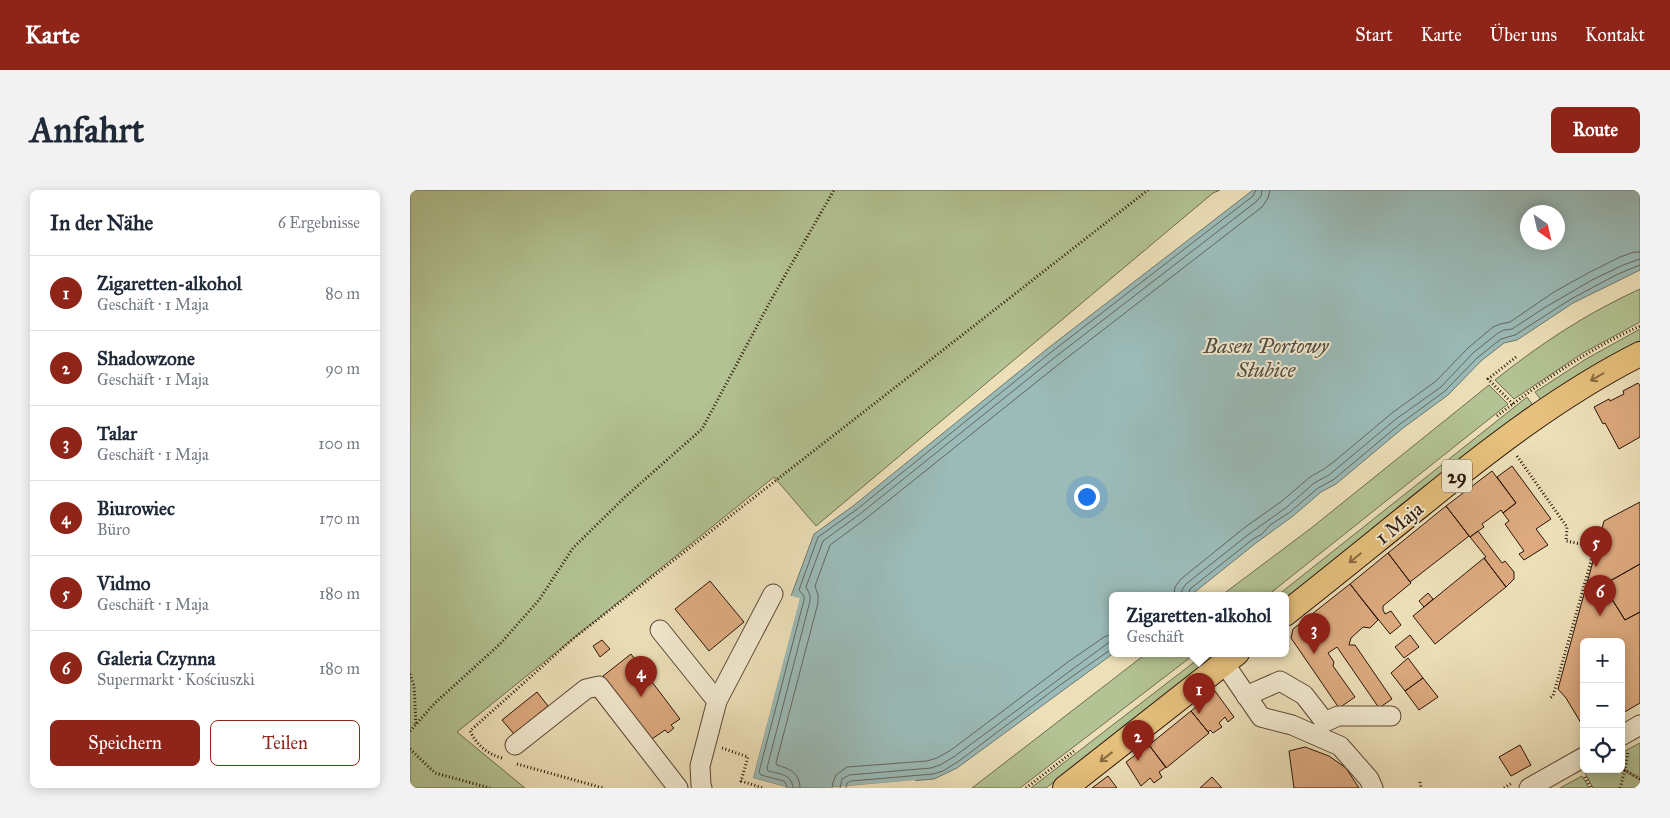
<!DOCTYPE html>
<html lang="de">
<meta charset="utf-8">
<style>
:root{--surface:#fff;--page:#f2f2f3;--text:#1f2937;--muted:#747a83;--line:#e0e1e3;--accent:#8f2418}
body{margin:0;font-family:"IM FELL Great Primer",serif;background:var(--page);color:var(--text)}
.controls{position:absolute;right:15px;bottom:15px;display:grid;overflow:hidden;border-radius:8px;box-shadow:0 2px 12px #0003}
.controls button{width:45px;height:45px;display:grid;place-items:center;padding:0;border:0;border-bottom:1px solid var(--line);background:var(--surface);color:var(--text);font:25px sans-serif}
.compass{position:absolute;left:1110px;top:15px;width:45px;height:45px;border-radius:50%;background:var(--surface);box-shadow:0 2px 12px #0003;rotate:146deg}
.you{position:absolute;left:676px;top:306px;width:18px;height:18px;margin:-12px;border:4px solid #fff;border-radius:50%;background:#1a73e8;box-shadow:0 0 0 8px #1a73e833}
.badge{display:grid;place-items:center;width:32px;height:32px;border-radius:50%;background:var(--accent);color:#fff;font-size:16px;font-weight:700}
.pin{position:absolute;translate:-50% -41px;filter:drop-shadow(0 1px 2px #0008)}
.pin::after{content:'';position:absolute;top:26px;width:18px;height:15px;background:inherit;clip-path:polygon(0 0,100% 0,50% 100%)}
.popup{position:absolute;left:699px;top:402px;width:180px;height:65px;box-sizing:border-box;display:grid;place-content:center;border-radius:8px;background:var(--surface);filter:drop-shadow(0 1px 4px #0005);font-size:16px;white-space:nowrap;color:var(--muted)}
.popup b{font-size:19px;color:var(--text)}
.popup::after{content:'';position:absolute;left:50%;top:100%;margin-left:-10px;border:10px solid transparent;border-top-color:var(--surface)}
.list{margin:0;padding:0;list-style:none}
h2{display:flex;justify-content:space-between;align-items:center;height:65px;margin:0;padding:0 20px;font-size:21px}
h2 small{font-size:16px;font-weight:400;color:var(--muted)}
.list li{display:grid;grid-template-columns:32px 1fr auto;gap:15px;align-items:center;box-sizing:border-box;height:75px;padding:0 20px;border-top:1px solid var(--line)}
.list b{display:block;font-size:19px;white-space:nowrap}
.list p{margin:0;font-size:16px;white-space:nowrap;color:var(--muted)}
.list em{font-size:16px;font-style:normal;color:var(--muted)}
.actions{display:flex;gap:10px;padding:15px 20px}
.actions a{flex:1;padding:11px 0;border:1px solid var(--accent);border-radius:8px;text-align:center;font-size:18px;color:var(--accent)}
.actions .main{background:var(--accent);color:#fff}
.icon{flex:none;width:28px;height:28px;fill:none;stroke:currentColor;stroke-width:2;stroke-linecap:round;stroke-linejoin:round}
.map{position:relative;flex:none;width:1230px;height:598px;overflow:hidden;border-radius:8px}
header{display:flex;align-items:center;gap:30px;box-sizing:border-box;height:70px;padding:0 25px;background:var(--accent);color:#fff}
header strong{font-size:24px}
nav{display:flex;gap:28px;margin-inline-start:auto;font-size:18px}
.intro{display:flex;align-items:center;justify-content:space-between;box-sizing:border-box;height:120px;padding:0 30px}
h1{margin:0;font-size:35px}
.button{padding:12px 22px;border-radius:8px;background:var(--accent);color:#fff;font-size:18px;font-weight:700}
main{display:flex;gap:30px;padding:0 30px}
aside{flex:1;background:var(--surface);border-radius:8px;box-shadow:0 2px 12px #0003}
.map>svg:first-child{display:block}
.green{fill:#b3c393;stroke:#6f6b4d}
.water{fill:#9bbbb8;stroke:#6e7871;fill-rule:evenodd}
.pier{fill:#ede0b9}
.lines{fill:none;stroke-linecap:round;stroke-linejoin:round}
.shore{stroke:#636760;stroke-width:1}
.building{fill:#ddaa7f;stroke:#2b1307}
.minor-casing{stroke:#5c4634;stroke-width:21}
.major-casing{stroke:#2b1307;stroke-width:26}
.path{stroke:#2b1307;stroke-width:3;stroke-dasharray:1 2.5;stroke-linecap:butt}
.minor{stroke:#f3ebd2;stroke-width:19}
.major{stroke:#e6c07c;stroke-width:24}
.oneway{stroke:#886a42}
.labels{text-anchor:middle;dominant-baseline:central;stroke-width:4;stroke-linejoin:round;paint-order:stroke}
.shield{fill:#f3ebd2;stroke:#675444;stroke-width:1}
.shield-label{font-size:19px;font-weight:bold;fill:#2b1307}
.street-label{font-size:20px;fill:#2b1307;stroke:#f3ebd2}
.water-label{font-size:21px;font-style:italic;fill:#524e45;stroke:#f3ebd2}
</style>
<header>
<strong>Karte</strong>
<nav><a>Start</a><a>Karte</a><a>Über uns</a><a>Kontakt</a></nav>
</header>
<div class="intro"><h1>Anfahrt</h1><a class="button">Route</a></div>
<main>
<aside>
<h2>In der Nähe<small>6 Ergebnisse</small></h2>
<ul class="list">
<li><span class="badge">1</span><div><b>Zigaretten-alkohol</b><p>Geschäft · 1 Maja</p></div><em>80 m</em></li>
<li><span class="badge">2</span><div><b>Shadowzone</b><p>Geschäft · 1 Maja</p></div><em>90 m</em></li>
<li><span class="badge">3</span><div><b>Talar</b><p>Geschäft · 1 Maja</p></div><em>100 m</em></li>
<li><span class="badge">4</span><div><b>Biurowiec</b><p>Büro</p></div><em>170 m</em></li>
<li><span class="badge">5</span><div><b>Vidmo</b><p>Geschäft · 1 Maja</p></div><em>180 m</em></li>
<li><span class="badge">6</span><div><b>Galeria Czynna</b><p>Supermarkt · Kościuszki</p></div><em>180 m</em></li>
</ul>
<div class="actions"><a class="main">Speichern</a><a>Teilen</a></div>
</aside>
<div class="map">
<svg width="1230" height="598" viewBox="0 0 1230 598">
<rect width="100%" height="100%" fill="#ede0b9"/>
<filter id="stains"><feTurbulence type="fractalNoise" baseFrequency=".004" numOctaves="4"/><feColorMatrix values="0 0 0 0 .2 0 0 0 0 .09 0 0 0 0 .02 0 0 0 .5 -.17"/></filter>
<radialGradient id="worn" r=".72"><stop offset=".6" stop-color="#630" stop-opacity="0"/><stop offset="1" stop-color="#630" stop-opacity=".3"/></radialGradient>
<!-- green -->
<path class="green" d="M0,0H810L803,3L406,336L364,287L47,542L115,598H0Z
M1230,99V132L1173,163L1104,209L1085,190C1130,154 1177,123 1230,99Z
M1230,139V153L1132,211L1125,202L1176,169Z
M1079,195L1098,214L858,405H812L900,339Z
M1117,207L1124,217L875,411V405H868Z
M737,463H786L610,598H562Z
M796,463H810L636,598H621Z
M1230,553V588L1211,577V563Z
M1183,579H1211L1230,590V598H1183L1175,583Z
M1172,586L1179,598H1150Z"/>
<!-- water -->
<path class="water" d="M843,0H1230V80L1163,113L1107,150L1094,153L1071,171L1038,205L993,238L926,294L911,302L883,326L846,353L781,405H703V463H704L547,578L524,589L414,598H380L343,588L389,408L381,406L404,344L443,316L637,159ZM1118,22H1148V52H1118Z"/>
<!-- pier -->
<path class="pier" d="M379,405L390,408L343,588L380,598H370L342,591L340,588L387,410L380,408Z
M505,590V592L442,598H414Z"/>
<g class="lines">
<!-- shore -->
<path class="shore" d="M764,405L765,397L771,389L834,338L872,311L900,287L914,279L926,270L982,223L1026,191L1058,158L1083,137L1090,134L1100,132L1144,102L1178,83L1210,67L1224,62H1230
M772,405V400L776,394L839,344L877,317L904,293L919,285L986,229L1031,197L1063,163L1088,143L1094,140L1102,139L1134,118L1182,90L1213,75L1230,69
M778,405L780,399L843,349L852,344L860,335L880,322L908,298L923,290L990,234L1035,201L1067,168L1091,149L1105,145L1161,109L1208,84L1230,75
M377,598L376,594L374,591L351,585L349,582L394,410V406L389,400L408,347L446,320L640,163L843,6L846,0
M383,598C382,584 370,584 358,581L357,578L400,411V405L396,397L413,351L450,324L644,168L847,11L851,6L852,0
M390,598C390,583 380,579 367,575L366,573L408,413V405L405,396L420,355L454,330L649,174L852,17L858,8L860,0
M422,598L423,592L426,585L437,577L517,571L527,568L541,560L658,472L694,447L703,444
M430,598L432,589L439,585L521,578L530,575L545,566L698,453L703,452
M436,598L437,593L441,591L523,584L533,581L549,571L650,495L703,458"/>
</g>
<!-- building -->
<path class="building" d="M1228,193L1230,196V247L1209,259L1195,233L1193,234L1184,217L1199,209L1200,211L1214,204L1213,201Z
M1102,276L1141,329L1126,339L1138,355L1114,370L1109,364L1114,361L1095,334L1099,331L1093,323L1106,313L1087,287Z
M1082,281L1106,313L1093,323L1091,320L1072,334L1074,337L1060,347L1036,316Z
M1230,312V374L1193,395L1215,430L1230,422V513L1211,524V452H1174V538L1156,508L1148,499L1194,331Z
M1036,316L1059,346L1000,392L978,363Z
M1068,341L1092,373L1095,371L1104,382V389L1096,397L1074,368L1076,367L1060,347Z
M978,363L1001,393L973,416V420L975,424L981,421L991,435L980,444L940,394Z
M1074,368L1096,397L1025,454L1003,426Z
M1230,374V422L1215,430L1193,395Z
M300,391L334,432L299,461L265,419Z
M940,394L968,430L960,438L953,437L941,448L939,455H945L982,509L969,518L927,457L918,463L924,472L923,476L945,507L929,518L881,448L883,439Z
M1018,403L1023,409L1014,417L1009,411Z
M1000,445L1009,457L994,468L985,457Z
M192,450L200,459L190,467L183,456Z
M221,464L270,529L261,535L264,538L258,543L255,540L242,549L193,486Z
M998,468L1013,488L995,501L981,483Z
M1013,488L1028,507L1009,520L995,501Z
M805,501L824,527L818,532L815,527L809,533L812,537L803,543L800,540L798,542L781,521Z
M127,502L138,516L104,544L92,530Z
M781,521L799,543L756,578L739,555Z
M739,555L756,577L749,582L752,587L744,593L740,588L731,596L716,572Z
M1110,555L1121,575L1101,586L1089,567Z
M895,557L919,566L936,578L949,598H884L879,561Z
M698,586L707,598H682Z
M802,587L812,598H790Z"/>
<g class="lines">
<defs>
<path id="minor" d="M250,440L307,511
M814,473L851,527L882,535L930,556L959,589L963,598
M836,506L870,491L894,505L915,532L928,526H981
M1211,546L1230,535
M105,555L176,499L189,496L268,598
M292,598L291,595L290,576L307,511L363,404
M1119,598L1174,567"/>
<path id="major" d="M875,424C921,388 966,351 1011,315C1080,259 1151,204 1230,164
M655,598L827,463"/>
</defs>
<!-- minor casing -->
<use href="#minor" class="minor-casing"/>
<!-- major casing -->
<use href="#major" class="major-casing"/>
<!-- path -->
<path class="path" d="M1103,214L1078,189L1106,167
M1087,226C1131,192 1179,159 1230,136
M1107,266L1157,337L1156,351L1185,357L1143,506L1139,509
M0,484L4,496L6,534
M0,541L25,513L90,454L129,410L163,358L215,307L292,239L361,110L424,0
M312,558L338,567L331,591L353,598
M0,559L25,583L80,598
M92,568C77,564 67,555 60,541L164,448L738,0
M107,574L193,598
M1211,578L1230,589
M1175,587L1181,598
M1010,592L1011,598
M616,598L664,561
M1094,598L1102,593
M1210,598L1215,580L1218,562"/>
<!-- minor -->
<use href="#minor" class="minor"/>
<!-- major -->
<use href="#major" class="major"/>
</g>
<!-- one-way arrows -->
<defs><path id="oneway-shaft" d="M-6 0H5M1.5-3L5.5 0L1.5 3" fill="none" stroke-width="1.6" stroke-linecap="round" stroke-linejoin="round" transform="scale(1.25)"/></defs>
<g class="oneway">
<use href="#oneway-shaft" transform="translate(1187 187) rotate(150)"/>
<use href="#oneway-shaft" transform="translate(945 368) rotate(141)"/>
<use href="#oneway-shaft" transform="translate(696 567) rotate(142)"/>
</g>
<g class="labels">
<!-- shield labels -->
<rect class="shield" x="1032" y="269.5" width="30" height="33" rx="4"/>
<g class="shield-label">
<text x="1047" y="286">29</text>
</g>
<!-- street labels -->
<g class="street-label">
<text transform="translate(989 333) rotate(-39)">1 Maja</text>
</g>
<!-- water labels -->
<g class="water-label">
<text x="856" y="156">Basen Portowy<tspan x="856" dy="24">Słubice</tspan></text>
</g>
</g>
<rect width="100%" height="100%" filter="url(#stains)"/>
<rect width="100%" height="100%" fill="url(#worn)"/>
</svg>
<div class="controls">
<button>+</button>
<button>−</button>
<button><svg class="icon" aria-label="locate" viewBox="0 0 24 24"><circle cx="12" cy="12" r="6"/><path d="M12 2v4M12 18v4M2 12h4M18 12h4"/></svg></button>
</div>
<svg class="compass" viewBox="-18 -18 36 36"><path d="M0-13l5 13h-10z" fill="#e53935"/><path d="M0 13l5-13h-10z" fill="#747a83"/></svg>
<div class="you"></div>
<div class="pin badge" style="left:789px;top:524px">1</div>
<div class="popup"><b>Zigaretten-alkohol</b>Geschäft</div>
<div class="pin badge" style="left:728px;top:571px">2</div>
<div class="pin badge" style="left:904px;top:464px">3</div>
<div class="pin badge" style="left:231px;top:507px">4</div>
<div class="pin badge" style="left:1186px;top:377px">5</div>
<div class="pin badge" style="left:1190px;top:426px">6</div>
</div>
</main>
